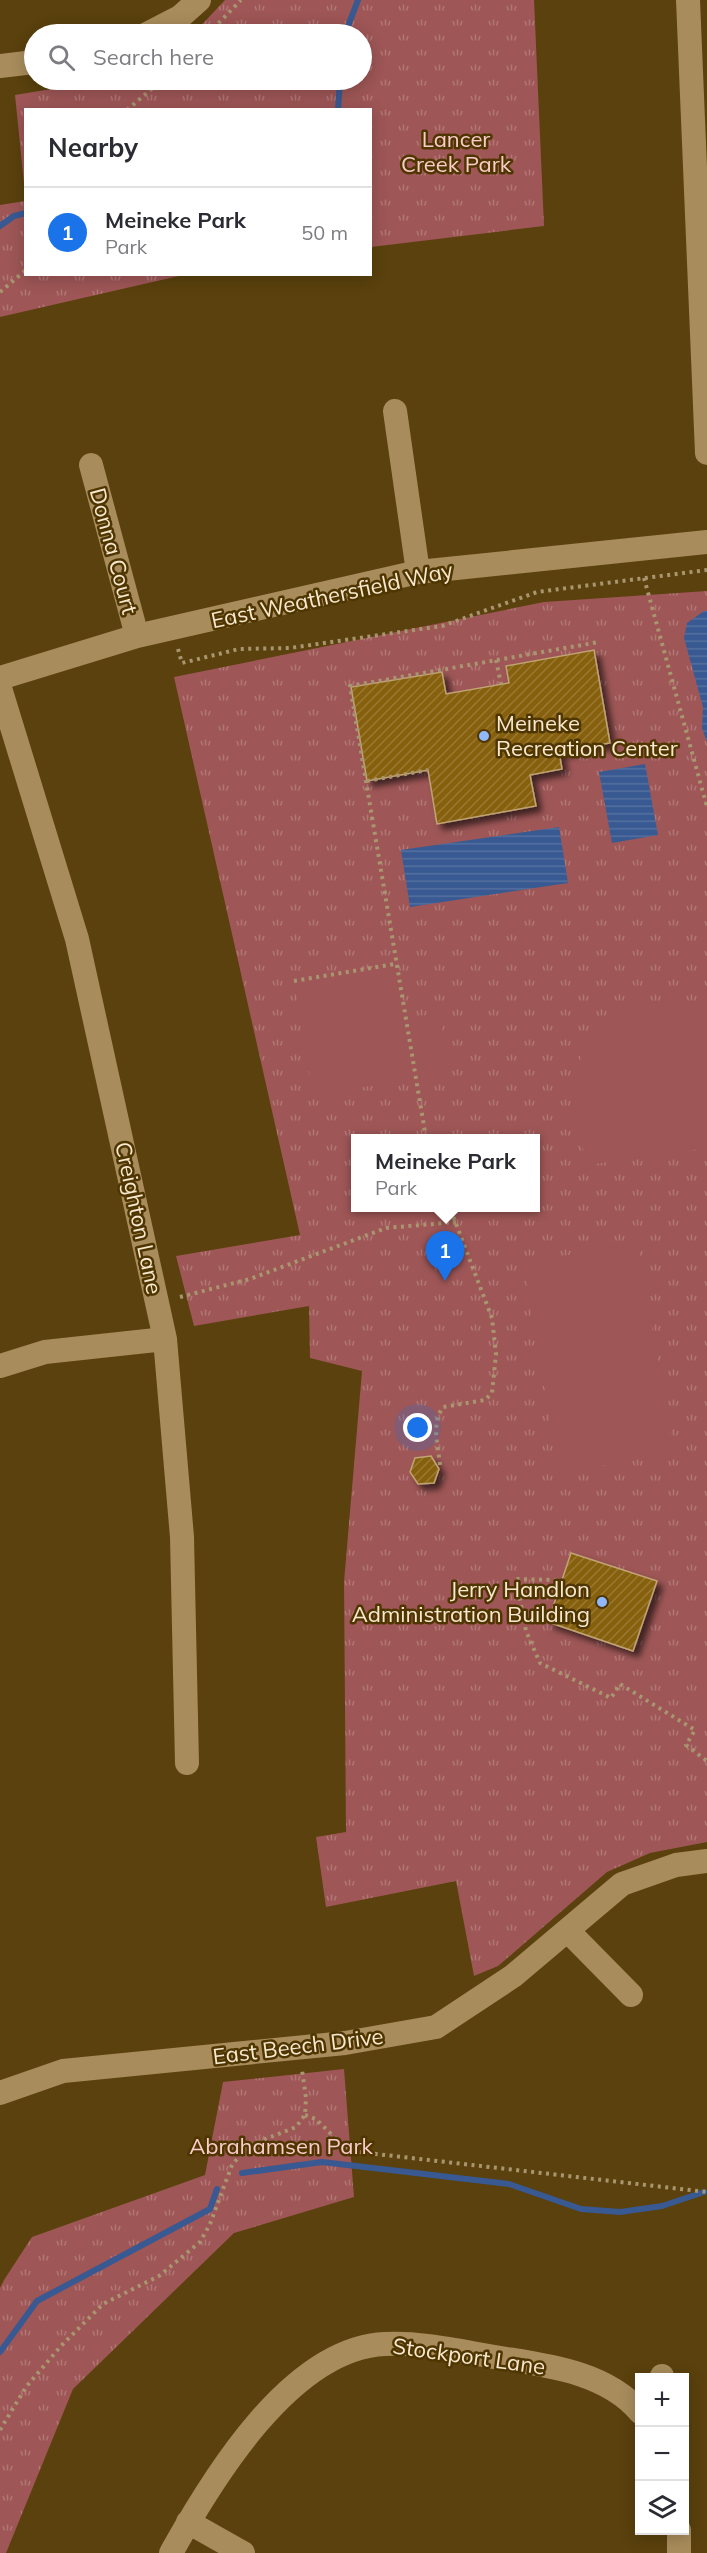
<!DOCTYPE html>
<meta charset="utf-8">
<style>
:root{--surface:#fff;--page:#f2f2f3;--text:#2b2b33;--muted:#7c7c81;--line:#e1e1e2;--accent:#1a73e8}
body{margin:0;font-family:Mulish,sans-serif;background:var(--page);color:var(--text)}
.controls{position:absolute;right:18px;bottom:18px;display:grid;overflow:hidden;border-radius:0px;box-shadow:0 3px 15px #0003}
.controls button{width:54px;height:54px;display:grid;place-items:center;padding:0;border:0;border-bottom:2px solid var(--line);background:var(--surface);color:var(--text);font:30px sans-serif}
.you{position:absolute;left:418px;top:1428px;width:21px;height:21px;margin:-15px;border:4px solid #fff;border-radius:50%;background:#1a73e8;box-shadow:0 0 0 9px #1a73e833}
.badge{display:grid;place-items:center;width:39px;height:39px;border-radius:50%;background:var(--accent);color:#fff;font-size:20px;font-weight:700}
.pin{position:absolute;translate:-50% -50px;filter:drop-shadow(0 2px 3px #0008)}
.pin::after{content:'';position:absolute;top:32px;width:21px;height:18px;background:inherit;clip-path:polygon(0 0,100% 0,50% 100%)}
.popup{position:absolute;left:351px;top:1134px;width:189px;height:78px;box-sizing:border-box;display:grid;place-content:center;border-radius:0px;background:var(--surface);filter:drop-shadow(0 2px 4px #0005);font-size:20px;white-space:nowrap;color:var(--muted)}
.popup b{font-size:22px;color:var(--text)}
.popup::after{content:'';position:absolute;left:50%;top:100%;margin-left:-12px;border:12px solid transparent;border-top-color:var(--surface)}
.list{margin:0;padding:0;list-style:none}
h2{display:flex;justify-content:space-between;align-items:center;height:78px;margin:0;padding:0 24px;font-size:26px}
h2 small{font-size:20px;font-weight:400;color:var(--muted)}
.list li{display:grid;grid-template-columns:39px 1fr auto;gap:18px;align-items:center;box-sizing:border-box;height:90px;padding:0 24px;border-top:2px solid var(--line)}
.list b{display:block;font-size:22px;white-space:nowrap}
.list p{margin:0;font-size:20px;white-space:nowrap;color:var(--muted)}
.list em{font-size:20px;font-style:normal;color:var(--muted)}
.icon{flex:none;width:33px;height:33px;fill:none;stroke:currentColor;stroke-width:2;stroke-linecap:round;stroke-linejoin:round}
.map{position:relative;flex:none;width:707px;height:2553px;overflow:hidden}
.search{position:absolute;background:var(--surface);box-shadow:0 3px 15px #0003;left:24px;top:24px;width:348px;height:66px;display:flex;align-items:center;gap:15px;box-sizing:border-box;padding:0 21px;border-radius:33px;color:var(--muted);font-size:22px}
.panel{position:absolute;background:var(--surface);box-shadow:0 3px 15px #0003;left:24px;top:108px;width:348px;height:168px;border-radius:0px}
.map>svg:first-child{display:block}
.grass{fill:url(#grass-tufts);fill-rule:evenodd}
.garden{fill:#9e5656}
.water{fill:url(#water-rules)}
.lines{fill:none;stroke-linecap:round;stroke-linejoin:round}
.stream{stroke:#385992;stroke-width:6}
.building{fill:url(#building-hatch);stroke:#c1a473;stroke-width:1.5;filter:url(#shadow)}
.path{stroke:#a9956f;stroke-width:4;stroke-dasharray:3 4.5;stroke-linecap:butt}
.minor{stroke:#a88c5b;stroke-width:24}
.poi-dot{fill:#90b8fd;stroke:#4f3600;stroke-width:2}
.labels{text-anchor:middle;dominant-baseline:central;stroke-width:5;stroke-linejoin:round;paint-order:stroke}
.park-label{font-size:22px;fill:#f9cbc9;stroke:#4f3600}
.street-label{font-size:22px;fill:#f7e8cf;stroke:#4f3600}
.poi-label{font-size:22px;fill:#f7e8cf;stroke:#4f3600;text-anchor:start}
</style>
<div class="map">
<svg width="707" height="2553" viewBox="0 0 707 2553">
<defs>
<pattern id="grass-tufts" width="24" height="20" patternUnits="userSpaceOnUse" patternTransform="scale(1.5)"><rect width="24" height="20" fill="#9e5656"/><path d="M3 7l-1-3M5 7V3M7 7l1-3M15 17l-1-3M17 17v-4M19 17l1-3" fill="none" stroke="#b17675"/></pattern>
<pattern id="water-rules" width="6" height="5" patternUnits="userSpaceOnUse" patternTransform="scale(1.5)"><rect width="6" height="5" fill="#385992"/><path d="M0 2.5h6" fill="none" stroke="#5671a0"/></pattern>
<pattern id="building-hatch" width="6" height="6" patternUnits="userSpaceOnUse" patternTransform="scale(1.5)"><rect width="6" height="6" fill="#866111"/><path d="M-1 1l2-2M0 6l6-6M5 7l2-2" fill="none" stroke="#987833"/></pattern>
<filter id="shadow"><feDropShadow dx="5.5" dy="5.5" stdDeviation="3" flood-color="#0009"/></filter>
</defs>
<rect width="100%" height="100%" fill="#5a410d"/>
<!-- grass -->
<path class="grass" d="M225,0H534L544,226L371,247L370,110H26L25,193L15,95L106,80H362V34H193Z
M25,201L26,274L183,275L0,317V205Z
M707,591V1842L650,1853L607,1872L498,1966L474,1976L456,1881L326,1907L316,1837L346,1832L344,1582L362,1371L310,1358L309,1306L194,1326L176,1256L300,1235L174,677L544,602ZM355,1138H535V1208H355Z
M344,2069L354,2197L234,2233L73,2389L6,2553H0V2288L4,2280L32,2237L205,2175L223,2082Z"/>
<!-- garden -->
<path class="garden" d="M395,964L405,1019L440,1013L449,1073L313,1095L294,981Z
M707,1001V1148L587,1165L571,1096L587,1033L652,1002Z
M637,1243L674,1453L559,1473L523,1263Z
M707,1657V1715L701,1709L704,1662Z"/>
<!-- water -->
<path class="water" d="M704,611H707V742L702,728L703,707L684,638L687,623Z
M645,764L658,835L612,843L599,772Z
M559,827L568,883L410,907L401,850Z"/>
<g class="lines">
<!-- stream -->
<path class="stream" d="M345,34L358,0
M338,110L340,80
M0,226L14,216L26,213
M242,2173L322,2162L509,2184L581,2209L620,2212L662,2206L704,2192
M0,2352L37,2301L210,2209L217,2189"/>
</g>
<!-- building -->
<path class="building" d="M594,650L610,743L559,752L562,769L530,775L536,806L437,824L428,770L367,781L351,687L442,672L446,694L509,683L506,666Z
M431,1456L439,1469L434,1483L418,1484L410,1472L415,1458Z
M571,1553L657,1581L633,1651L548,1622Z"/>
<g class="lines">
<!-- path -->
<path class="path" d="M208,34L241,0
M127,110L162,80
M0,292L26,270
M644,578L707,807
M178,649L182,663L239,649L290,648L442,626L537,592L707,570
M496,660L501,684
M367,781L428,770
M294,981L395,964
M426,1138L350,686L599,642
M180,1297L250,1279L386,1228L456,1222
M440,1465C438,1444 431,1425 443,1407L485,1400L492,1393L496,1354L492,1318L450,1208
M557,1580L516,1579L526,1631L540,1663L611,1698L620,1684L695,1730L686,1745L707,1761
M305,2115L316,2119L341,2144L359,2152L707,2192
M0,2430L26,2387L61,2346L103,2304L159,2276L200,2242L210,2224L232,2165L248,2146L296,2127L305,2115L306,2098L302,2070"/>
<!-- minor -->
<path class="minor" d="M688,0L707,453
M147,34L180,17L199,0
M0,66L34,62
M395,411L418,572
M91,465L137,636
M0,678L137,636L418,572L707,542
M0,688L77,939L165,1339L182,1537L187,1763
M0,1366L45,1352L165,1339
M568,1931L631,1995
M0,2093L63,2071L345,2043L436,2027L513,1976L622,1884L676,1865L707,1861
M661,2378L662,2376
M188,2522L243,2553
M679,2530V2553
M171,2553C212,2479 291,2348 385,2344C425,2342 467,2353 507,2359C552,2366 608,2374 640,2412"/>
</g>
<!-- markers -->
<g class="poi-dot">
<circle cx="484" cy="736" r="6"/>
<circle cx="602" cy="1602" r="6"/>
</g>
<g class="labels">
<!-- park labels -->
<g class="park-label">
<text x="456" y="139">Lancer<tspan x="456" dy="25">Creek Park</tspan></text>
<text x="281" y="2146">Abrahamsen Park</text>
</g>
<!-- street labels -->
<g class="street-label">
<text transform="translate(114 551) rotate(75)">Donna Court</text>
<text transform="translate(332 595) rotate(-12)">East Weathersfield Way</text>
<text transform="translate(139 1218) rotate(78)">Creighton Lane</text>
<text transform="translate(298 2046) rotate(-7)">East Beech Drive</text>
<text transform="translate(469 2356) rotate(8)">Stockport Lane</text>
</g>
<!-- poi labels -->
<g class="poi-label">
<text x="496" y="723">Meineke<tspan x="496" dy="25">Recreation Center</tspan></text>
<text x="590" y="1589" text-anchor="end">Jerry Handlon<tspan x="590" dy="25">Administration Building</tspan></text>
</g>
</g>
</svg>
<div class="controls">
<button>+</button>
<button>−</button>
<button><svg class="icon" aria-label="layers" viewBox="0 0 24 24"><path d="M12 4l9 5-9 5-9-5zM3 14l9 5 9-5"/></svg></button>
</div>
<div class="you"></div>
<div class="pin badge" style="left:445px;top:1281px">1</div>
<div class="popup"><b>Meineke Park</b>Park</div>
<div class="search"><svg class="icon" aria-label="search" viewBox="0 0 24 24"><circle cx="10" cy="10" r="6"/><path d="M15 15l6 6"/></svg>Search here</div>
<section class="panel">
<h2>Nearby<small></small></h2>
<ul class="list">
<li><span class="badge">1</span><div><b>Meineke Park</b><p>Park</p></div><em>50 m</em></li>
</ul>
</section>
</div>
